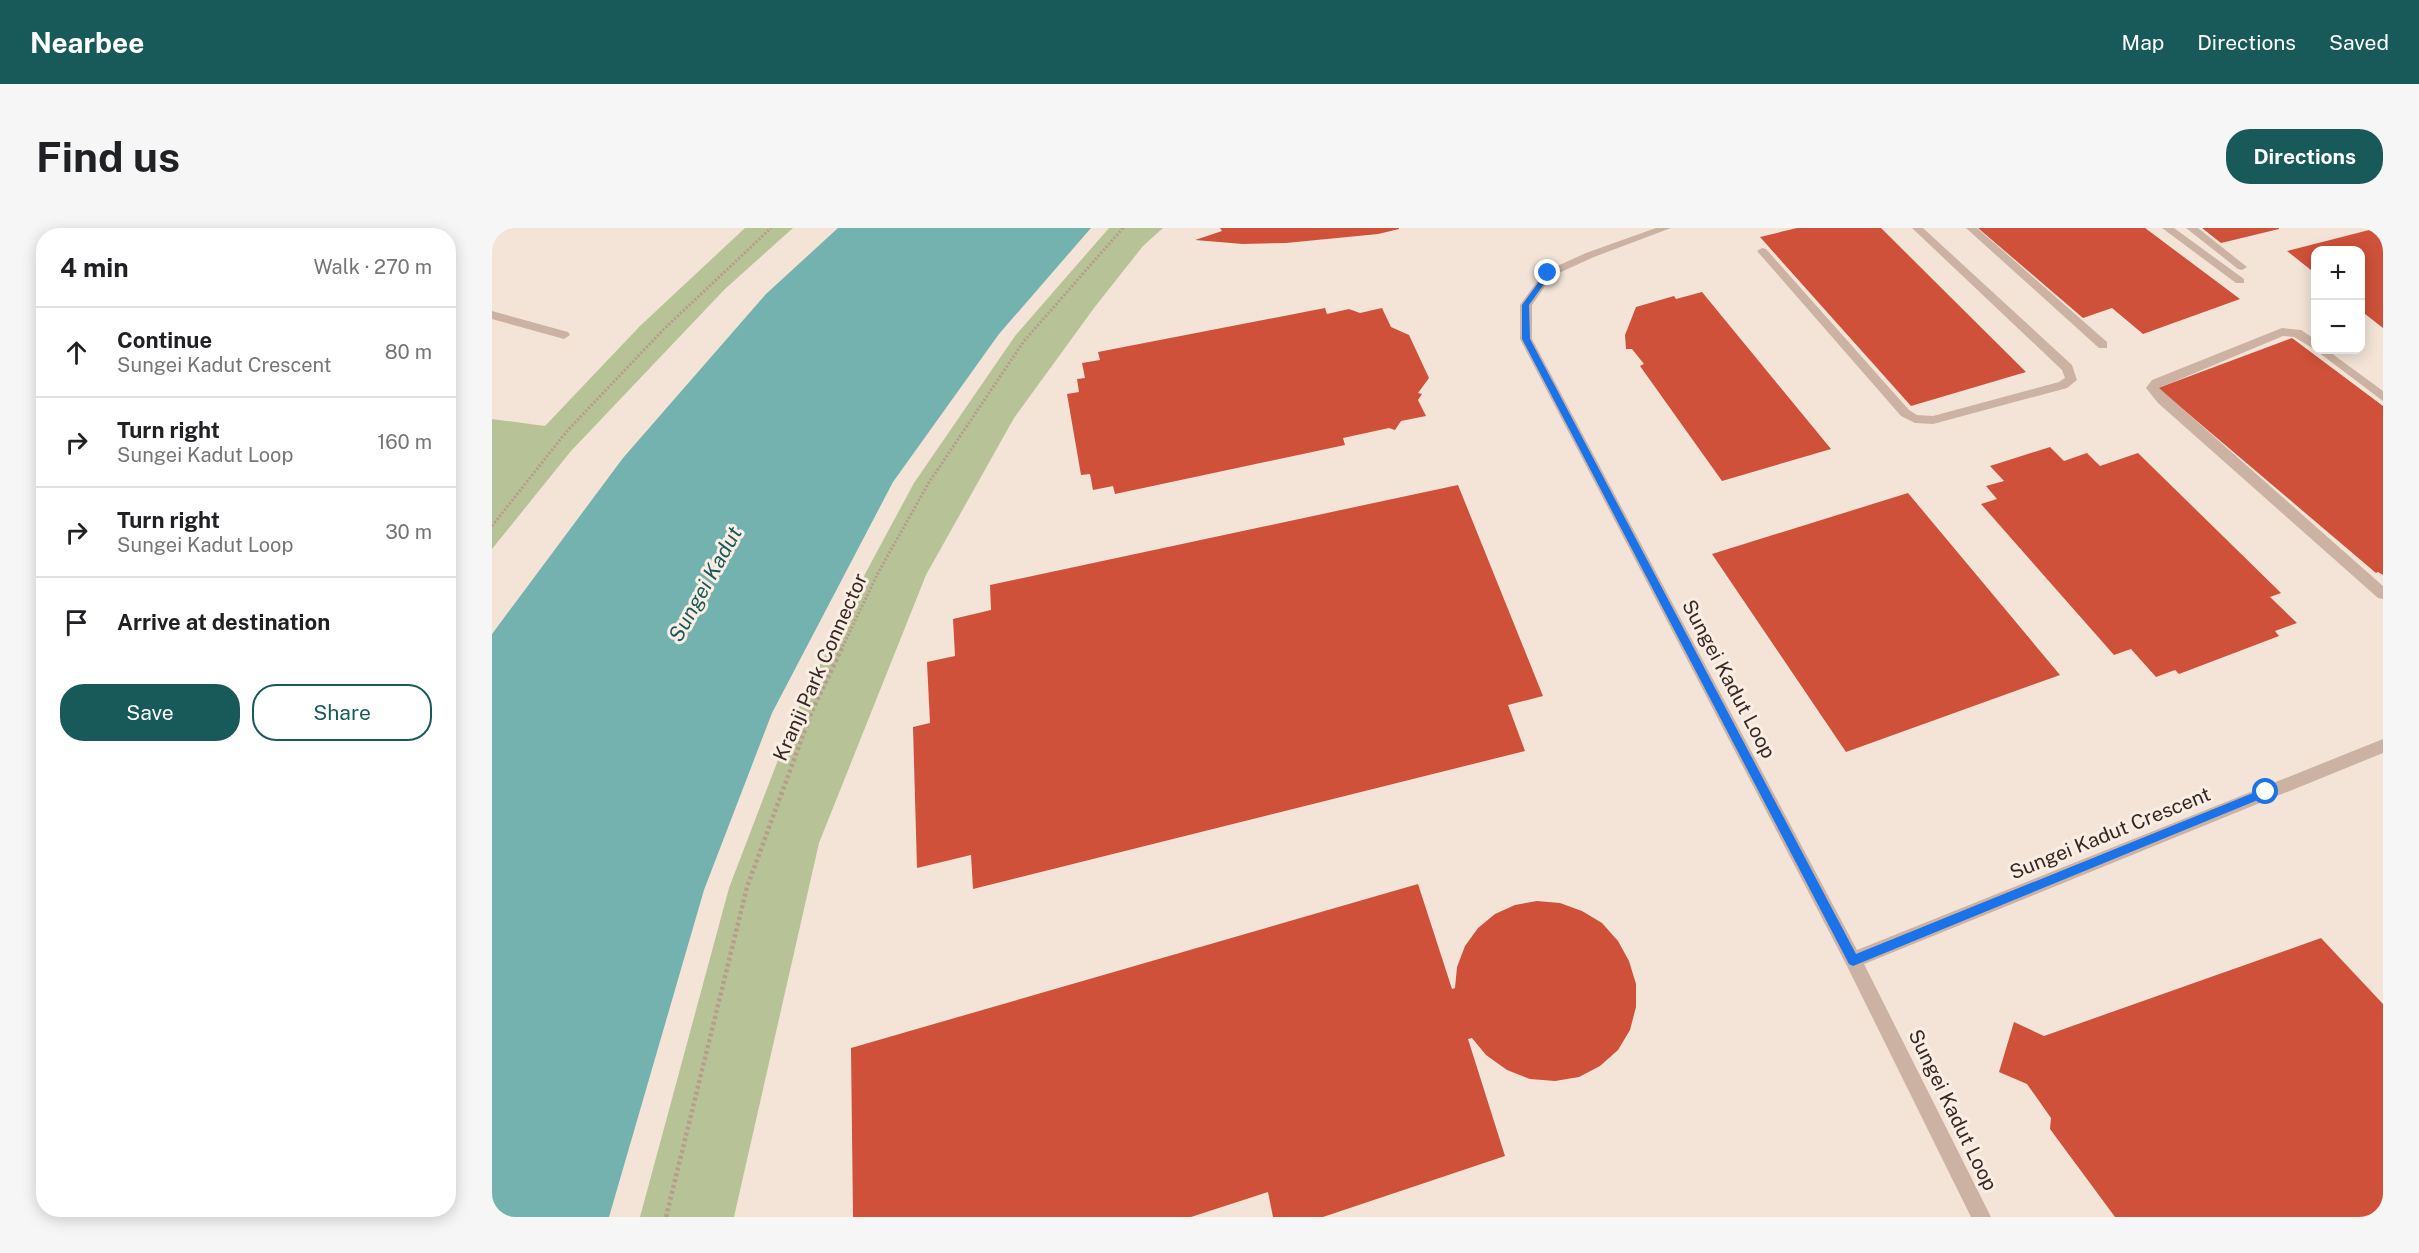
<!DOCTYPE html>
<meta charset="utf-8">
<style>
:root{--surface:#fff;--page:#f6f6f6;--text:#202124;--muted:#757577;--line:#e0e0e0;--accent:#185a59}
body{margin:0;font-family:"Public Sans",sans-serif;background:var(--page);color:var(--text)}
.controls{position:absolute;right:18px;top:18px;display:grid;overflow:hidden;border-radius:12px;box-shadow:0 3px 15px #0003}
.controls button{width:54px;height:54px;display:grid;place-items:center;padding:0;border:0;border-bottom:2px solid var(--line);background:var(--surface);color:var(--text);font:30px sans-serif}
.stop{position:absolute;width:18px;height:18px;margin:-14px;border:4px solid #1a73e8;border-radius:50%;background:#fff}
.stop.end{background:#1a73e8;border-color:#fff;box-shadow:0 2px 6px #0008}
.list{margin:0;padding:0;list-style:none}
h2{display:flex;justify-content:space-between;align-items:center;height:78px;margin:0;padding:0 24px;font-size:26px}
h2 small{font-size:20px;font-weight:400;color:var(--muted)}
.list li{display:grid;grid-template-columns:39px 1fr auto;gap:18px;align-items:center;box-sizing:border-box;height:90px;padding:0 24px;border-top:2px solid var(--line)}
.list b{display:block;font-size:22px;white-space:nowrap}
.list p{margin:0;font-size:20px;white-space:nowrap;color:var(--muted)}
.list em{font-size:20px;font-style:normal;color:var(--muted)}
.actions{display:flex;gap:12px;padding:18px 24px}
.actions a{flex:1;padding:14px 0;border:2px solid var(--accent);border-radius:24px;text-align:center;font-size:21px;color:var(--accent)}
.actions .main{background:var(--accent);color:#fff}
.icon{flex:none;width:33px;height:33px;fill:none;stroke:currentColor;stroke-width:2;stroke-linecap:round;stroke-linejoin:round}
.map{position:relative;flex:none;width:1891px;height:989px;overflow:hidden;border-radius:24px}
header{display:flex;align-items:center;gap:36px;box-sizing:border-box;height:84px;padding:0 30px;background:var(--accent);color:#fff}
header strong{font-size:28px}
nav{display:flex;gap:33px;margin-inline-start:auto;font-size:21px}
.intro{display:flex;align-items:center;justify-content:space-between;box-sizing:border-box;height:144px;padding:0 36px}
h1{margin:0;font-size:42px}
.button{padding:15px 27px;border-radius:24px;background:var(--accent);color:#fff;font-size:21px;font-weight:700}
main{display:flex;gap:36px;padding:0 36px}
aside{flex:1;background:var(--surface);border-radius:24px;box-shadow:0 3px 15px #0003}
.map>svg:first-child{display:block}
.green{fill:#b7c396}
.water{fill:#74b2b0}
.building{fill:#cf5139}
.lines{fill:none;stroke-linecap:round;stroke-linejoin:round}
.path-far1{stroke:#b79c8d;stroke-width:3;stroke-dasharray:2 2;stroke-linecap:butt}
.path{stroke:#b79c8d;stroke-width:4.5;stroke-dasharray:3 3;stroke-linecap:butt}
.lane{fill:#ccb2a2;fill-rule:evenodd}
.street{fill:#ccb2a2;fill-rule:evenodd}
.route{fill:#1a73e8}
.labels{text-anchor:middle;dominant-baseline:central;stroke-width:6;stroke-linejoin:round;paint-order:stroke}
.street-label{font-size:20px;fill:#362925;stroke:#faeee4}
.water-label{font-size:21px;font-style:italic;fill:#185a59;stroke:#faeee4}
</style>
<header>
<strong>Nearbee</strong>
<nav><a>Map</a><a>Directions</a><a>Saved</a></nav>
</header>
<div class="intro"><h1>Find us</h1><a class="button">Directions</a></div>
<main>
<aside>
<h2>4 min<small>Walk · 270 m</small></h2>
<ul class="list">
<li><svg class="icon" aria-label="ahead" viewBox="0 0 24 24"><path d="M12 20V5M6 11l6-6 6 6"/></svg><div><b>Continue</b><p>Sungei Kadut Crescent</p></div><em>80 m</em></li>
<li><svg class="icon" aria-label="right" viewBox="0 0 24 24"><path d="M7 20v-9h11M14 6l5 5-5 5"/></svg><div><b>Turn right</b><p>Sungei Kadut Loop</p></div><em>160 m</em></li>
<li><svg class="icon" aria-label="right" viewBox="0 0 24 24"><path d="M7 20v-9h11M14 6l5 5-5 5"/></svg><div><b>Turn right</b><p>Sungei Kadut Loop</p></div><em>30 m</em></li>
<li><svg class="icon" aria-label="arrive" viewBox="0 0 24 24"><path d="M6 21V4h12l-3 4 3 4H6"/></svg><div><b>Arrive at destination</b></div></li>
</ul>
<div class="actions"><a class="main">Save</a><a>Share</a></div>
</aside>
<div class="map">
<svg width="1891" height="989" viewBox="0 0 1891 989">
<rect width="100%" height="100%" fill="#f3e4d7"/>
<!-- green -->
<path class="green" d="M253,0H301L233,61L79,223L0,321V191L53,198L148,98Z
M617,0H671L651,18L602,80L522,190L434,347L327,615L242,989H148L237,660L304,485L373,346L422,255L523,108Z"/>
<!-- water -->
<path class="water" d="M346,0H599L507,106L401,254L280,485L212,662L117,989H0V406L131,230L274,66Z"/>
<!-- building -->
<path class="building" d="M728,0H907V1L886,6L794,15L751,16L703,12L730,3Z
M1305,0H1389L1534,144L1419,178L1268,9Z
M1486,0H1653L1748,71L1651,106L1620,80L1591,90Z
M1710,0H1787V1L1729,15Z
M1885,0H1891V100L1868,82V22H1824V46L1795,23Z
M1210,64L1339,221L1230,253L1148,138L1152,136L1140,121H1134L1133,107L1144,79L1182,68L1184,71Z
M833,80L835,86L857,81L868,85L890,80L899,99L917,107L937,150L926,165L930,166L926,172L934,188L909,193L903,202L897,200L851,210L853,217L623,266L621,258L601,262L598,246L589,247L575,166L587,164L585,151L593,150L590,135L608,132L606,124Z
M1800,110L1891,178V347L1886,344L1884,345L1666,160Z
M1558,219L1572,233L1595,225L1608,238L1646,225L1789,365L1778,369L1805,395L1783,403L1787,408L1687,446L1683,442L1664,449L1639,421L1622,427L1489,276L1505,271L1494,258L1512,253L1498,238Z
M966,257L1051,468L1016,477L1033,523L481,661L479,627L425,640L421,499L438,495L435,434L463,428L461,391L499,382L498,357Z
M1416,265L1568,447L1354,524L1220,326Z
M926,656L960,761L963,760L965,739L973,718L986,700L1003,686L1023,677L1045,673L1068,675L1090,683L1110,695L1126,713L1137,733L1144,756V779L1138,802L1126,822L1108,838L1087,849L1063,853L1038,851L1015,842L994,827L980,810L976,811L1013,928L831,989H781L776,964L699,989H361L359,820Z
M1829,710L1891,776V989H1623L1558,901L1559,890L1535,856L1507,844L1522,794L1552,808Z"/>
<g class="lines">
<!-- path-far1 -->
<path class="path-far1" d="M0,298L75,203L171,102L279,0
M349,422L386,345L436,256L532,113L631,0"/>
<!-- path -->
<path class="path" d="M174,989L255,659L320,483L350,420"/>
<!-- lane -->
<path class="lane" d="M1420,0H1431L1580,137L1585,152L1575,160L1441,196L1423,195L1409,188L1265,23L1270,20L1274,21L1417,182L1425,187L1441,188L1567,154L1573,150L1570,142Z
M1474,0H1485L1615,114V120H1607Z
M1670,0H1682L1752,51V55H1744Z
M1694,0H1706L1755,39L1750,42L1746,41Z
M0,83L76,104L78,107L72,111L0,91Z
M1790,100L1809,102L1824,112V122H1835L1891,163V173L1822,121L1802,109L1791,108L1667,160L1891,358V371L1886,370L1666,175L1654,160L1660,152Z"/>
<!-- street -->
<path class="street" d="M1164,0H1179L1102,29L1060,48L1040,77V111L1365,722L1891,511V525L1372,736L1499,989H1479L1355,738L1028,111V77L1052,44L1094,25Z"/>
</g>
<!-- route -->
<path class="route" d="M1054,44L1060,45L1037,77L1038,111L1364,726L1771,561H1778V567L1361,738L1357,736L1030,111V77Z"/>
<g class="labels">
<!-- street labels -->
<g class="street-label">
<text transform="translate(328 439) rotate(-66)">Kranji Park Connector</text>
<text transform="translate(1237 451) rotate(62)">Sungei Kadut Loop</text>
<text transform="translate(1618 605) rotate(-22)">Sungei Kadut Crescent</text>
<text transform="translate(1461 882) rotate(64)">Sungei Kadut Loop</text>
</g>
<!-- water labels -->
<g class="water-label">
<text transform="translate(213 356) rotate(-61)">Sungei Kadut</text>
</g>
</g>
</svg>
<div class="controls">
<button>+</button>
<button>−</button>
</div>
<div class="stop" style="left:1774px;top:564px"></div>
<div class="stop end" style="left:1056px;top:45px"></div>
</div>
</main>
